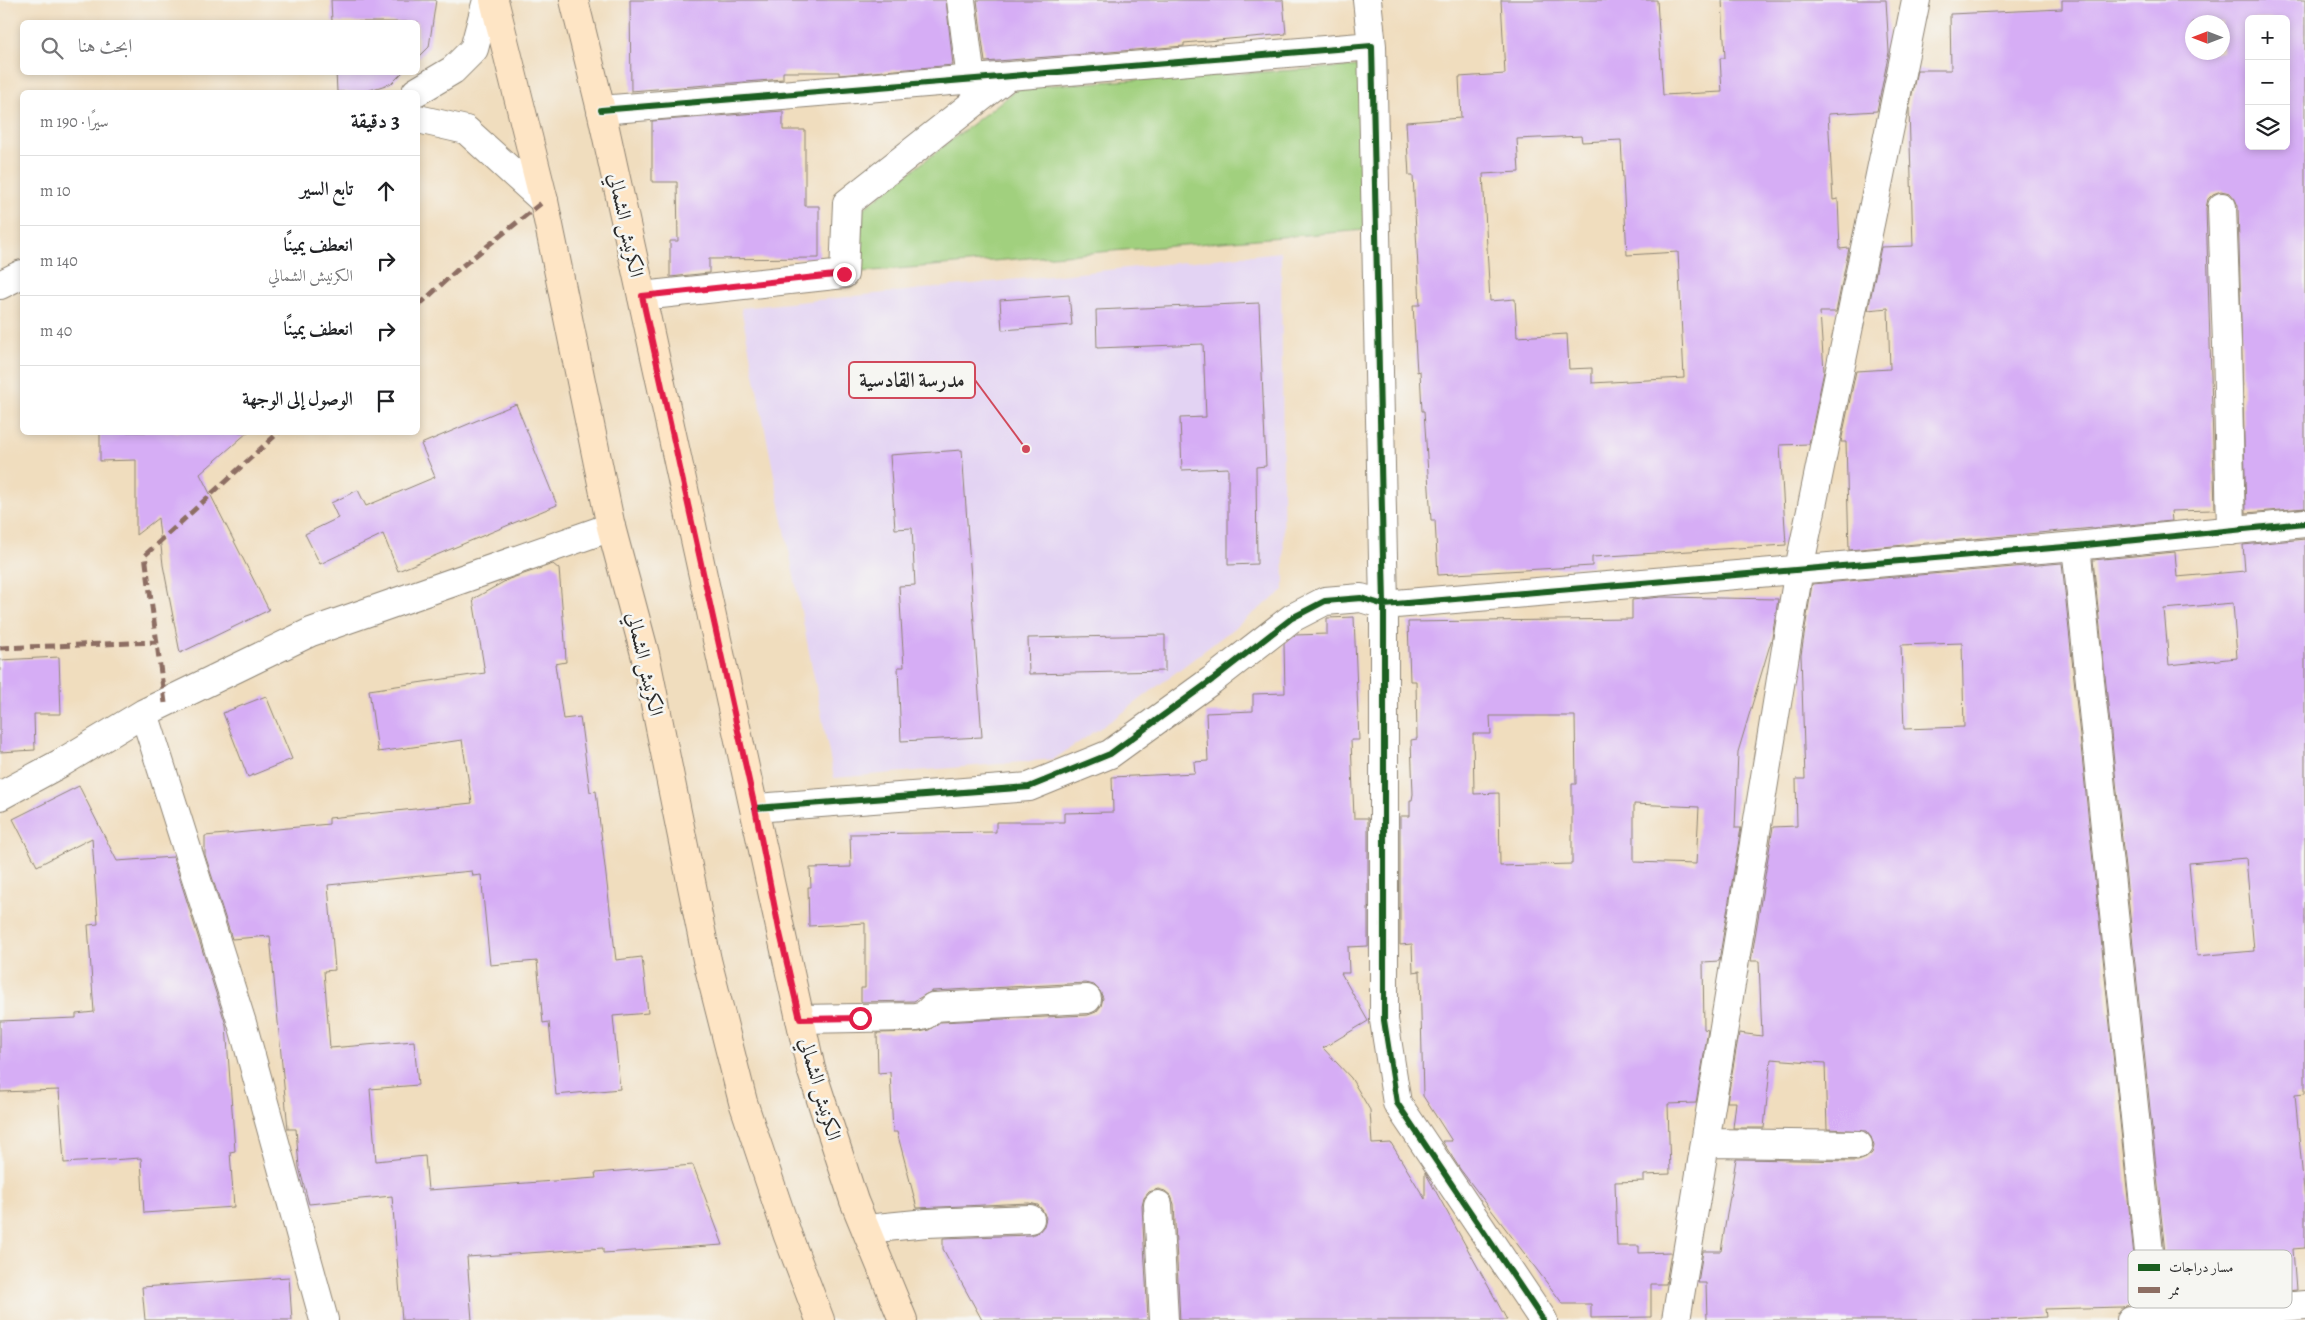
<!DOCTYPE html>
<html lang="ar">
<meta charset="utf-8">
<style>
:root{--surface:#fff;--page:#f6f6f6;--text:#202124;--muted:#757577;--line:#e0e0e0}
body{margin:0;font-family:Alegreya,Amiri,serif;background:var(--page);color:var(--text);direction:rtl}
.controls{position:absolute;right:15px;top:15px;display:grid;overflow:hidden;border-radius:8px;box-shadow:0 2px 8px #0003}
.controls button{width:45px;height:45px;display:grid;place-items:center;padding:0;border:0;border-bottom:1px solid var(--line);background:var(--surface);color:var(--text);font:25px sans-serif}
.compass{position:absolute;left:2185px;top:15px;width:45px;height:45px;border-radius:50%;background:var(--surface);box-shadow:0 2px 8px #0003;rotate:270deg}
.stop{position:absolute;width:15px;height:15px;margin:-11px;border:4px solid #e11d48;border-radius:50%;background:#fff}
.stop.end{background:#e11d48;border-color:#fff;box-shadow:0 1px 5px #0008}
.list{margin:0;padding:0;list-style:none}
h2{display:flex;justify-content:space-between;align-items:center;height:65px;margin:0;padding:0 20px;font-size:21px}
h2 small{font-size:16px;font-weight:400;color:var(--muted)}
.list li{display:grid;grid-template-columns:32px 1fr auto;gap:15px;align-items:center;box-sizing:border-box;height:70px;padding:0 20px;border-top:1px solid var(--line)}
.list b{display:block;font-size:19px;white-space:nowrap}
.list p{margin:0;font-size:16px;white-space:nowrap;color:var(--muted)}
.list em{font-size:16px;font-style:normal;color:var(--muted)}
.icon{flex:none;width:28px;height:28px;fill:none;stroke:currentColor;stroke-width:2;stroke-linecap:round;stroke-linejoin:round}
.map{position:relative;flex:none;width:2305px;height:1320px;overflow:hidden;direction:ltr}
.search{position:absolute;background:var(--surface);box-shadow:0 2px 8px #0003;left:20px;top:20px;width:400px;height:55px;display:flex;align-items:center;gap:12px;box-sizing:border-box;padding:0 18px;border-radius:8px;color:var(--muted);font-size:19px}
.panel{position:absolute;background:var(--surface);box-shadow:0 2px 8px #0003;left:20px;top:90px;width:400px;height:345px;border-radius:8px;direction:rtl}
.map>svg:first-child{display:block}
.built{fill:#e3d3f3}
.green{fill:#a1d07e;stroke:#667e54}
.building{fill:#d6adf5;fill-rule:evenodd}
.lines{fill:none;stroke-linecap:round;stroke-linejoin:round}
.street-casing{stroke:#8e8474;stroke-width:30}
.secondary-casing{stroke:#8e8474;stroke-width:30}
.street{stroke:#fff;stroke-width:28}
.secondary{stroke:#fee5c5;stroke-width:28}
.quiet{stroke:#8d6e63;stroke-width:5;stroke-dasharray:10 5;stroke-linecap:butt}
.cycleway-casing{stroke:#f6f6f2;stroke-width:9}
.cycleway{stroke:#1b5e20;stroke-width:6}
.route{stroke:#e11d48;stroke-width:6}
.labels{text-anchor:middle;dominant-baseline:central;stroke-width:5;stroke-linejoin:round;paint-order:stroke}
.street-label{font-size:20px;fill:#2b2b2b;stroke:#f6f6f2}
.key{fill:#f6f6f2;stroke:#b9b9b6;stroke-width:1}
.key-label{font-size:14px;fill:#2b2b2b}
.leader{fill:none;stroke:#d1495b;stroke-width:2}
.callout-dot{fill:#d1495b;stroke:#f6f6f2;stroke-width:2}
.callout{fill:#f6f6f2;stroke:#d1495b;stroke-width:2}
.callout-label{font-size:21px;text-anchor:middle;font-weight:bold;fill:#2b2b2b}
</style>
<div class="map">
<svg width="2305" height="1320" viewBox="0 0 2305 1320">
<rect width="100%" height="100%" fill="#f6f6f2"/>
<filter id="ink" filterUnits="userSpaceOnUse"><feTurbulence type="fractalNoise" baseFrequency=".02" numOctaves="2"/><feDisplacementMap in="SourceGraphic" scale="10" xChannelSelector="R" yChannelSelector="G"/><feConvolveMatrix kernelMatrix="1 2 1 2 8 2 1 2 1" color-interpolation-filters="sRGB"/></filter>
<filter id="wash" filterUnits="userSpaceOnUse"><feTurbulence type="fractalNoise" baseFrequency=".0096" numOctaves="4" result="noise"/><feDisplacementMap in="SourceGraphic" scale="20" xChannelSelector="R" yChannelSelector="G"/><feGaussianBlur stdDeviation="1.12" result="paint"/><feColorMatrix in="noise" values="0 0 0 0 0 0 0 0 0 0 0 0 0 0 0 0 0 1.4 0 .05"/><feComposite in="paint" operator="in"/></filter>
<g filter="url(#wash)">
<rect width="100%" height="100%" fill="#f0ddbe"/>
<!-- built -->
<path class="built" d="M1281,252L1284,590L1121,714L1054,759L834,778L741,308Z"/>
<!-- green -->
<path class="green" d="M1360,66L1365,230L860,272L859,212L1020,87Z"/>
<g id="blocks">
<!-- building -->
<path class="building" d="M331,0H436L429,47L418,58V22H332Z
M630,0H946L953,65L839,75V72H783V79L631,91Z
M977,0H1283L1286,34L1184,43V46L985,62Z
M1501,0H1657L1663,95L1722,92L1720,58H1725L1722,0H1886L1889,52L1877,111L1828,114L1833,200L1838,199L1840,249L1849,248L1836,312H1820L1824,371L1809,444L1780,445L1786,545L1592,557V566L1438,575L1435,520H1431L1424,411H1422L1420,371L1417,372L1413,305H1420L1413,176H1409L1406,122L1461,118L1459,77L1505,74ZM1581,136L1582,142L1621,140L1627,255L1678,252L1684,378L1592,383V368L1569,369L1567,334L1517,337L1515,299L1490,301L1483,174L1519,172L1517,139Z
M2062,0H2305V508L2246,513L2238,206L2235,199L2230,193L2221,191L2213,194L2208,199L2206,208L2215,510L2171,511L2172,521L1849,550L1846,442H1841L1856,371L1890,369L1888,308L1868,310L1881,247L1913,246L1909,109L1917,70H1951L1950,14L2062,9ZM2249,19H2286V146H2249ZM2192,22H2222V52H2192Z
M336,72H403L392,83L364,92H337Z
M783,111V130H805V206H819V258L709,259V273L670,277V241H678L677,182H652V121Z
M1069,295L1072,325L1002,330L1000,300Z
M1259,303L1266,466L1256,467L1257,564L1228,565V468L1182,470L1180,418L1206,417L1203,344L1097,348L1096,310Z
M516,404L557,505L398,571L383,534L320,564L305,534L338,518L331,503L358,490L366,506L435,477L421,444Z
M100,432H248L200,474L269,610L180,653L163,565L158,518L136,535V460L100,461Z
M962,450L982,737L901,741L898,667H904L899,586L915,585L912,528L895,529L890,455Z
M2305,539V1094L2295,1095L2305,1201V1248L2293,1249L2296,1290L2170,1301L2093,560L2175,552L2177,577L2245,571L2243,545ZM2233,603L2237,658L2169,665L2164,609ZM2246,858L2254,951L2197,956L2189,863Z
M2062,563L2139,1304L2122,1307L2045,1309L2046,1317L1986,1320H1707L1706,1283H1698L1703,1251H1721L1736,1159L1858,1161L1866,1158L1872,1153L1874,1146L1871,1137L1866,1131L1827,1129L1825,1063L1771,1059L1764,1128H1733L1736,1102H1727L1739,1033L1762,1036L1759,961H1751L1773,827L1797,826L1796,779H1805L1801,655L1812,584ZM1962,643L1964,727L1904,729L1901,645Z
M553,564L559,569L565,641L566,662L555,664L563,719L580,717L590,792L596,791L616,960L642,957L648,1013L613,1016L620,1089L556,1095L549,1022L543,1023L537,961L490,965L481,875L473,876L472,871L328,885L335,970L324,971L330,1048L414,1041L418,1085L370,1089L376,1161L425,1156L428,1190L596,1178L595,1173L693,1165L723,1245L603,1253V1248L467,1257L472,1320H402L392,1196L309,1204L299,1167L296,1129H288L270,936L232,939L205,855V836L329,824V818L472,803L462,740L378,752L369,690L485,673L473,599L509,579Z
M1661,597L1778,599L1772,638L1738,752L1735,828H1741L1719,961L1703,962L1704,1029L1708,1030L1696,1103L1668,1104L1670,1174L1644,1175V1181L1615,1182L1617,1246H1639V1253L1671,1252L1666,1284H1651V1317L1591,1318V1304H1563L1460,1169L1442,1141H1452L1423,1096L1420,971L1413,972L1412,944L1400,945V816H1410V800H1412L1413,794L1411,740L1417,739L1416,681H1410L1408,622L1632,619V600ZM1490,716H1575L1576,784H1572V864L1500,866L1499,793L1474,794L1473,734H1491ZM1634,804L1699,807L1696,864L1634,862Z
M1354,617L1359,740H1351L1354,818H1368V946L1348,947L1349,973H1341L1368,1021L1323,1048L1351,1078L1370,1110L1372,1144L1391,1143L1425,1199V1172L1507,1320H1180L1174,1204L1171,1196L1165,1191L1158,1189L1149,1192L1144,1198L1142,1206L1148,1320H982L943,1249V1238L1031,1235L1039,1232L1044,1226L1046,1218L1043,1211L1038,1205L1029,1203L917,1208L897,1132H893L890,1072L878,1073L877,1033L919,1032L929,1030L940,1022L1088,1015L1096,1012L1101,1006L1103,998L1100,991L1094,985L1086,983L932,991L914,1001L861,1002V988H865V923L809,926L808,887H811L810,868L851,867L850,834L996,832V822H1064V813L1113,812L1112,777L1195,773L1194,762L1208,761L1206,713L1253,711V694L1285,693L1284,644L1295,635L1327,634V618Z
M1165,635V671L1029,674L1028,638Z
M59,657L61,714H34L35,750L0,752V660Z
M266,696L292,759L248,777L223,713Z
M79,786L117,861L173,857L226,1025L235,1151L230,1152L234,1207L144,1213L141,1158L64,1163L59,1090L0,1092V1021L76,1018V1014L94,1012L88,925L98,924L92,838L37,866L13,819Z
M289,1277L292,1320H145L142,1287Z"/>
</g>
</g>
<g filter="url(#ink)">
<use href="#blocks" fill-opacity="0" stroke="#8e8474" stroke-width="1"/>
<g class="lines">
<defs>
<path id="street" d="M961,0L971,80
M1367,0L1372,46
M416,92L453,70L474,49L487,0
M601,110L1372,46L1384,605L2076,546L2305,523
M418,119L466,130L544,201
M2222,207L2227,343L2231,531
M0,285L22,274
M642,296L844,274L847,203L1007,77
M2076,546L2156,1320
M144,713L242,1023L324,1320
M0,796L61,763L144,713L311,632L611,527
M755,808L1029,787L1110,754L1212,680L1292,618L1325,601L1361,598L1384,605V1020L1397,1103L1543,1320
M800,1019L916,1017L925,1015L933,1007L1087,999
M1705,1143L1858,1145
M1158,1205L1164,1320
M866,1229L927,1223L1030,1219
M1676,1320L1799,569L1916,0
M2131,1320L2305,1305"/>
<path id="secondary" d="M494,0L544,201L611,527L645,654L707,960L743,1102L788,1236L820,1320
M574,0L601,110L811,1069L854,1201L903,1320"/>
</defs>
<!-- street casing -->
<use href="#street" class="street-casing"/>
<!-- secondary casing -->
<use href="#secondary" class="secondary-casing"/>
<!-- street -->
<use href="#street" class="street"/>
<!-- secondary -->
<use href="#secondary" class="secondary"/>
<!-- quiet -->
<path class="quiet" d="M418,306L456,271L544,201
M0,648L157,642
M165,703L145,555L279,432"/>
<defs>
<path id="cycleway" d="M601,110L1372,46L1384,605L2076,546L2305,523
M755,808L1029,787L1110,754L1212,680L1292,618L1325,601L1361,598L1384,605V1020L1397,1103L1543,1320"/>
</defs>
<!-- cycleway casing -->
<use href="#cycleway" class="cycleway-casing"/>
<!-- cycleway -->
<use href="#cycleway" class="cycleway"/>
</g>
</g>
<g class="lines" filter="url(#ink)">
<!-- route -->
<path class="route" d="M844,274L642,296L755,808L779,929L800,1019L860,1018"/>
</g>
<g class="labels">
<!-- street labels -->
<g class="street-label">
<text transform="translate(626 225) rotate(78)">الكرنيش الشمالي</text>
<text transform="translate(645 664) rotate(77)">الكرنيش الشمالي</text>
<text transform="translate(820 1089) rotate(74)">الكرنيش الشمالي</text>
</g>
</g>
<!-- legend -->
<rect x="2128" y="1250" width="164" height="58" rx="8" class="key"/>
<rect x="2138" y="1264" width="22" height="7" fill="#1b5e20"/>
<rect x="2138" y="1287" width="22" height="6" fill="#8d6e63"/>
<g class="key-label">
<text x="2169" y="1272">مسار دراجات</text>
<text x="2169" y="1295">ممر</text>
</g>
<!-- callouts -->
<path class="leader" d="M1026 449L975 380"/>
<circle class="callout-dot" cx="1026" cy="449" r="5"/>
<rect class="callout" x="849" y="362" width="126" height="36" rx="5"/>
<g class="callout-label">
<text x="912" y="387">مدرسة القادسية</text>
</g>
</svg>
<div class="controls">
<button>+</button>
<button>−</button>
<button><svg class="icon" aria-label="layers" viewBox="0 0 24 24"><path d="M12 4l9 5-9 5-9-5zM3 14l9 5 9-5"/></svg></button>
</div>
<svg class="compass" viewBox="-18 -18 36 36"><path d="M0-13l5 13h-10z" fill="#e53935"/><path d="M0 13l5-13h-10z" fill="#757577"/></svg>
<div class="stop" style="left:860px;top:1018px"></div>
<div class="stop end" style="left:844px;top:274px"></div>
<div class="search"><svg class="icon" aria-label="search" viewBox="0 0 24 24"><circle cx="10" cy="10" r="6"/><path d="M15 15l6 6"/></svg>ابحث هنا</div>
<section class="panel">
<h2>3 دقيقة<small>سيرًا · 190 m</small></h2>
<ul class="list">
<li><svg class="icon" aria-label="ahead" viewBox="0 0 24 24"><path d="M12 20V5M6 11l6-6 6 6"/></svg><div><b>تابع السير</b></div><em>10 m</em></li>
<li><svg class="icon" aria-label="right" viewBox="0 0 24 24"><path d="M7 20v-9h11M14 6l5 5-5 5"/></svg><div><b>انعطف يمينًا</b><p>الكرنيش الشمالي</p></div><em>140 m</em></li>
<li><svg class="icon" aria-label="right" viewBox="0 0 24 24"><path d="M7 20v-9h11M14 6l5 5-5 5"/></svg><div><b>انعطف يمينًا</b></div><em>40 m</em></li>
<li><svg class="icon" aria-label="arrive" viewBox="0 0 24 24"><path d="M6 21V4h12l-3 4 3 4H6"/></svg><div><b>الوصول إلى الوجهة</b></div></li>
</ul>
</section>
</div>
